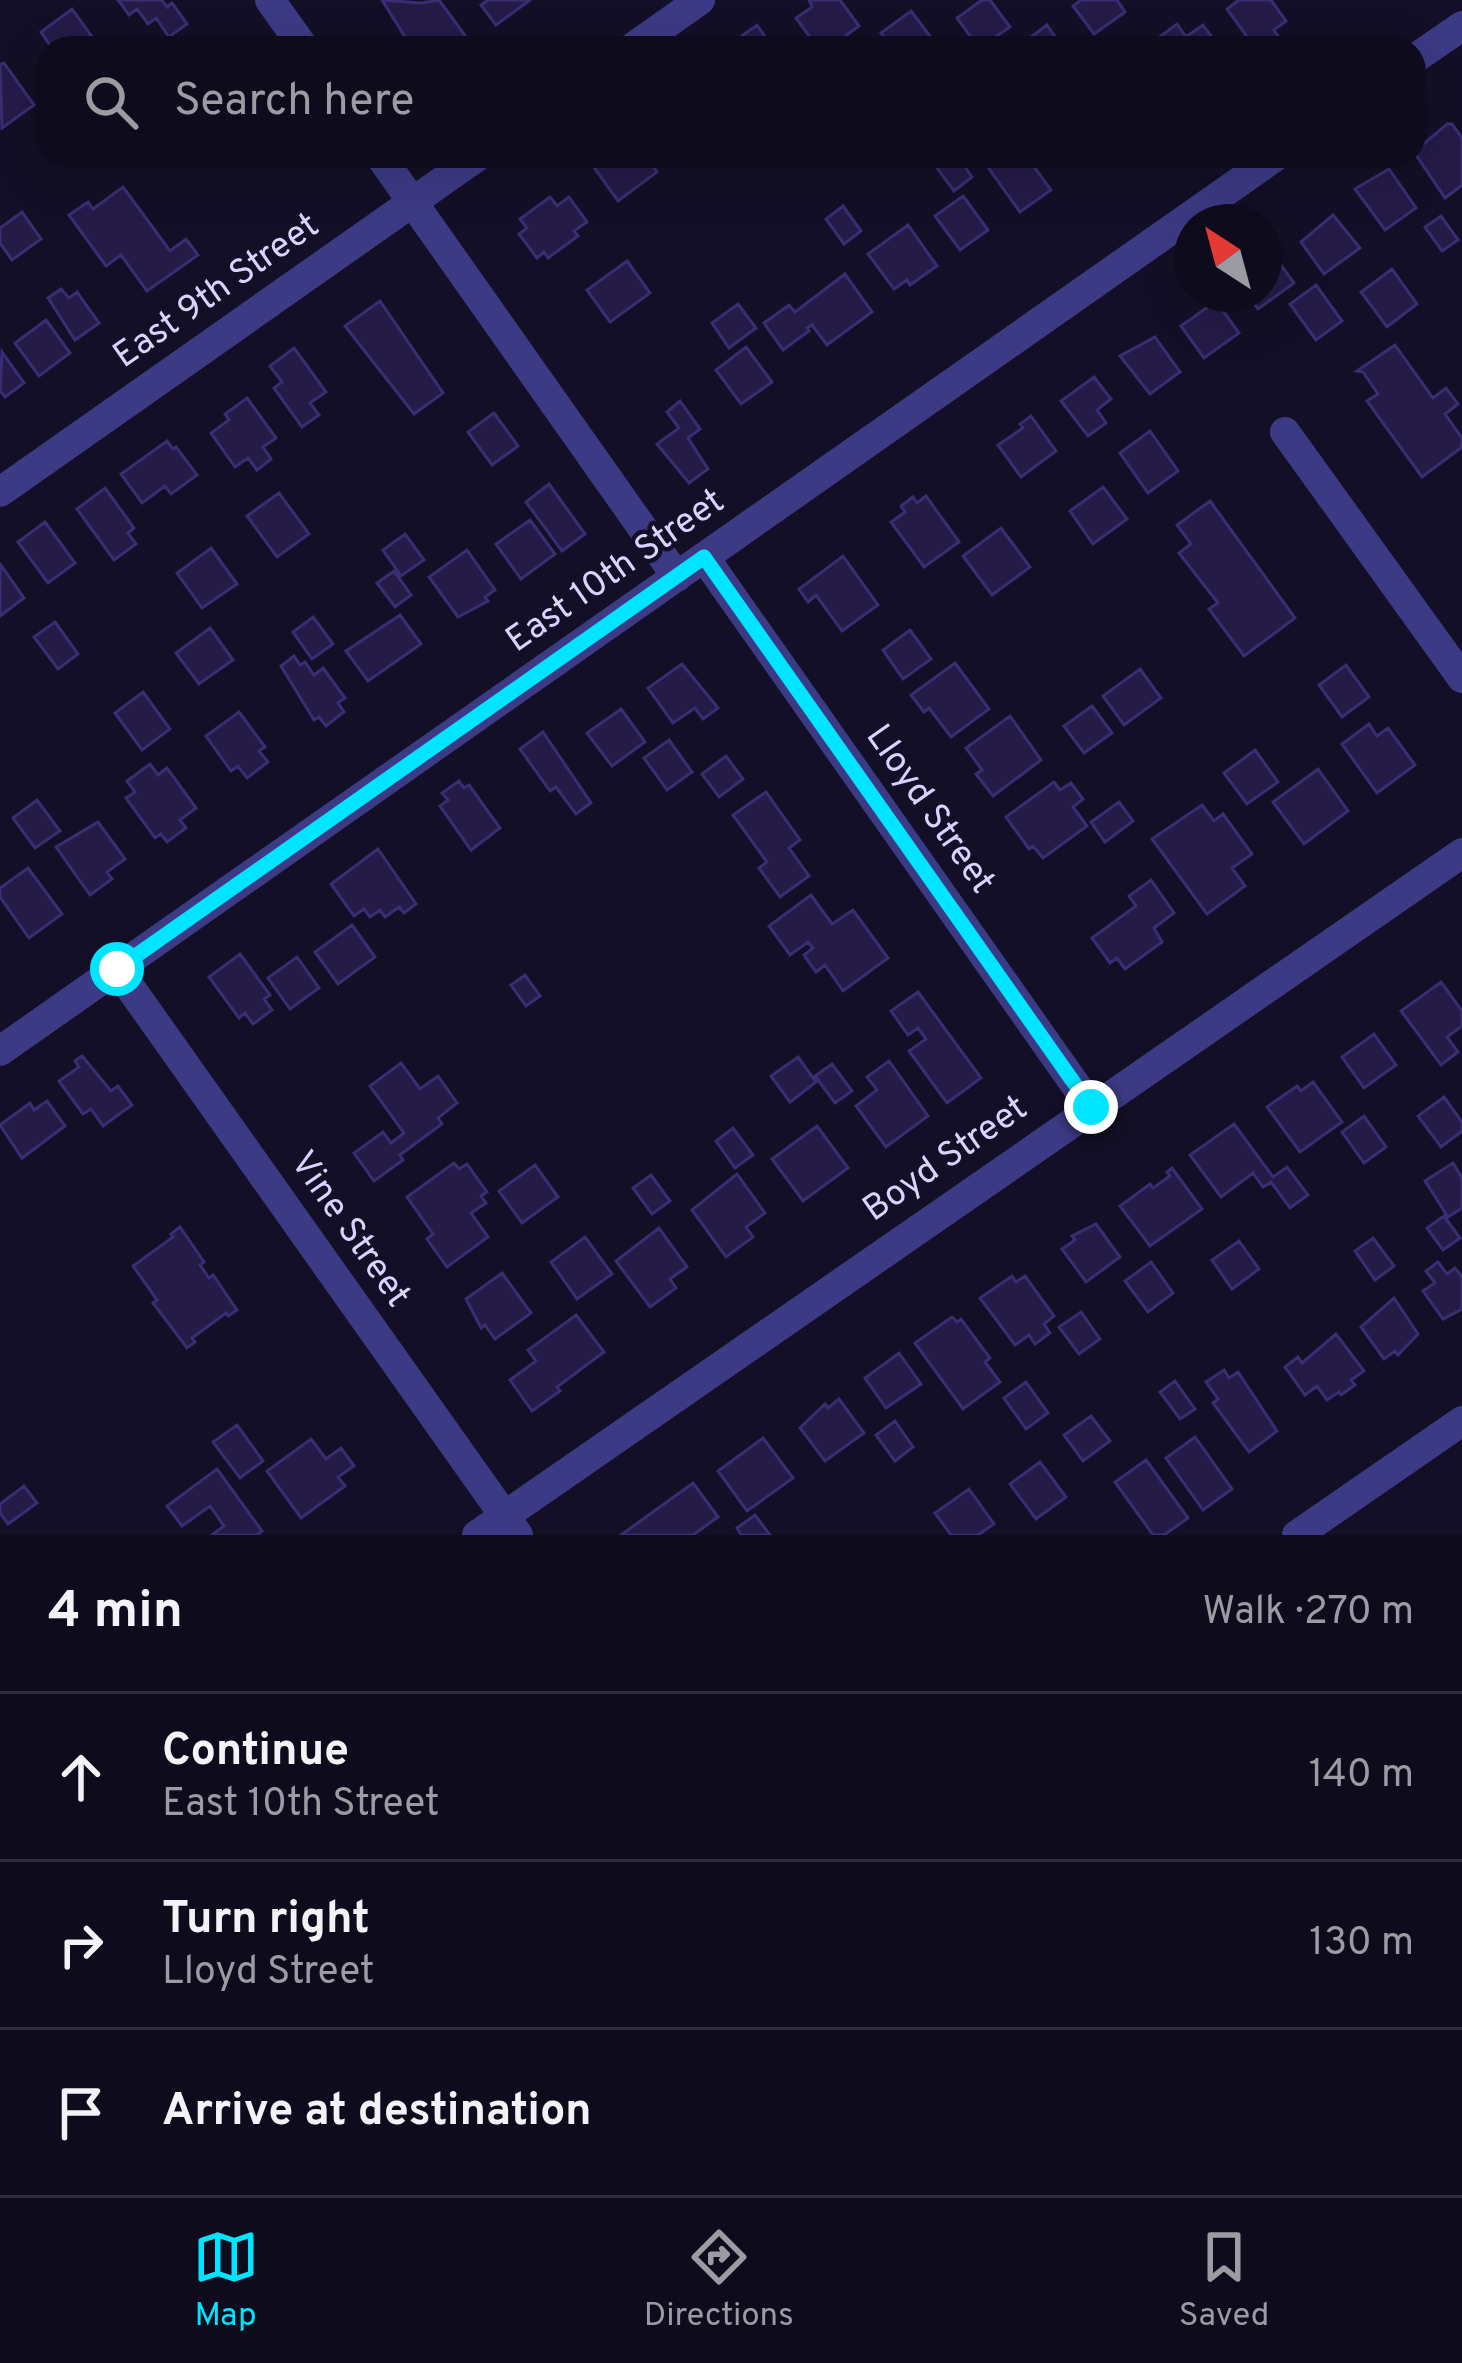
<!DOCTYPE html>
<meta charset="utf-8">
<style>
:root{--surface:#0e0b1c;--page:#171425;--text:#f1f3f6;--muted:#9b9ba3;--line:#2e2b3b;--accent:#00e5ff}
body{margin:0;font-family:Overpass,sans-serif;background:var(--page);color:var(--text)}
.compass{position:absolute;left:1174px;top:204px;width:108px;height:108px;border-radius:50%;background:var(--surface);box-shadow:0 12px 48px #0002;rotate:324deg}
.stop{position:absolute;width:36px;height:36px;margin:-27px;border:9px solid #00e5ff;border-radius:50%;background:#fff}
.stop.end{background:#00e5ff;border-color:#fff;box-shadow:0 3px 12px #0008}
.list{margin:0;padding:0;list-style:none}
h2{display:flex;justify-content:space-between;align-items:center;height:156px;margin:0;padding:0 48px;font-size:51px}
h2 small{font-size:39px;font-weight:400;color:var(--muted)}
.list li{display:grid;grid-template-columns:78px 1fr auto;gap:36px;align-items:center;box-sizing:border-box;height:168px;padding:0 48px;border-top:3px solid var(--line)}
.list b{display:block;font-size:45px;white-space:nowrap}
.list p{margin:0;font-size:39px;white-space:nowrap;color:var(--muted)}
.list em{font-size:39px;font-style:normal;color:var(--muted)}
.icon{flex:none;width:66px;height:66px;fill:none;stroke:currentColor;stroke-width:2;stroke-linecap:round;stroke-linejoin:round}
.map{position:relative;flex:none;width:1462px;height:1535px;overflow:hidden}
.search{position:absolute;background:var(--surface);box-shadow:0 12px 48px #0002;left:36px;right:36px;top:36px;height:132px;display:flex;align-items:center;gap:30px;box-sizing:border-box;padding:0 42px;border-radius:36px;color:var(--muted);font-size:45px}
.sheet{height:660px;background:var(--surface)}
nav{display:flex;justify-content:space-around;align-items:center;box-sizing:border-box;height:168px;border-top:3px solid var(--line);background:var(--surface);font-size:33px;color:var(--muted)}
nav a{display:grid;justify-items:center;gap:6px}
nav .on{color:var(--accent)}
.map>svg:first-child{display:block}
.building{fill:#241b47;stroke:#3b2d73;stroke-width:3}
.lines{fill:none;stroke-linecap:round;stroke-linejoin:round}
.minor{stroke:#3d3a85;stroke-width:30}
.route{stroke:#00e5ff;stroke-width:15}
.labels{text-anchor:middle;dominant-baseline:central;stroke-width:9;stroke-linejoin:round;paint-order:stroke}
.street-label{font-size:36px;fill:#d9d4ff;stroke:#130f26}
</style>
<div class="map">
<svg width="1462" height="1535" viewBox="0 0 1462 1535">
<rect width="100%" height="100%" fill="#130f26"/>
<!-- building -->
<path class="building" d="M118,0H162L167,7L172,3L187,24L169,37L156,18L148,24L137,9L129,15Z
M382,0L421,3L439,0L466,37L451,48H412Z
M488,0H530L496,25L481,5Z
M840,0L859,26L829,48H818L796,18L812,7L809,0Z
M982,0H990L1010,27L979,48L957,18Z
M1081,0H1117L1125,12L1094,34L1073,6Z
M1239,0H1271L1286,21L1274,30L1279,38L1266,48L1259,41L1253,45L1227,9Z
M72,9L100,48H52L41,32Z
M911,11L936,44L930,48H892L881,33Z
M1177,24L1186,37L1203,25L1220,48H1166L1158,38Z
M757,25L773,48H725Z
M1047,25L1063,48H1016Z
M4,63L34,105L2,128L0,65Z
M1447,124H1452L1462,138V185L1445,198L1414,152Z
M609,156H646L657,172L618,201L595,169Z
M939,156H957L972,177L954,191L932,161Z
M986,156H1026L1051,190L1020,212L982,159Z
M1389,169L1416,208L1385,230L1355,189Z
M123,187L170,251L186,239L198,255L147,291L121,255L106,266L69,215L88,202L93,209Z
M963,196L988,230L960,250L935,216Z
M550,197L557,206L569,197L587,222L574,231L578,236L548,258L544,252L537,258L519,234L527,228L520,219Z
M843,206L861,231L844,244L826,219Z
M22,212L41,239L12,260L0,243V228Z
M1333,215L1360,248L1324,274L1301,242Z
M1441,216L1458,240L1442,251L1425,227Z
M908,225L937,266L910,285L907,280L894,289L868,254Z
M1272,253L1294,283L1258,309L1247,294H1264V259Z
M627,261L650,293L610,322L587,290Z
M1392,269L1417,304L1387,327L1361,292Z
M845,274L872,312L827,345L812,325L807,328L809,331L783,350L764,323L789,305L795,312Z
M1316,285L1342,321L1316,340L1290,304Z
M61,289L69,298L77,292L99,323L75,340L48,298Z
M380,301L443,393L414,414L345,326Z
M1216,301L1239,333L1204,358L1181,326Z
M738,304L756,328L729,348L712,323Z
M46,320L70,353L39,376L15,343Z
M1155,337L1180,372L1150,394L1120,356Z
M1395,345L1433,398L1446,388L1458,404L1445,414L1462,438V447L1422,477L1367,401L1378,394L1363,372L1357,371Z
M746,347L772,382L741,404L716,370Z
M294,348L326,392L310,403L319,415L302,427L274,388L282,382L270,366Z
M2,352L24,383L5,397L0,391Z
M1094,377L1111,399L1097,410L1106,423L1088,436L1061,401Z
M247,398L276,438L263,447L271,459L257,470L248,458L235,467L211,433L229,420L225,414Z
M680,401L700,429L688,438L708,469L689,483L657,444L679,428L667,412Z
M494,413L518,446L492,465L468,432Z
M1031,416L1056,451L1021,477L998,445L1023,428L1020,424Z
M1150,431L1178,471L1148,493L1120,453Z
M167,441L173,449L176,447L197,475L171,494L165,486L142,503L121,474Z
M549,484L585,534L562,551L526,502Z
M1103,487L1127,519L1093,544L1070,511Z
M105,488L134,528L128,533L136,544L114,560L77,509Z
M279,493L309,534L277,557L247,516Z
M926,496L959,542L924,567L891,522L905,512L901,506L913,497L917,503Z
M1210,501L1295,618L1244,656L1209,609L1218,603L1179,553L1191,544L1177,525Z
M530,520L555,554L521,579L496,544Z
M45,522L75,563L48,583L18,542Z
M1001,528L1030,567L992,595L963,556Z
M405,534L424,560L401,576L383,550Z
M211,548L237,584L202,608L177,573Z
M467,550L495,590L485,597L488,601L458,617L429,577Z
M843,556L878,605L842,631L816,595L808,602L799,589Z
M0,564L24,598L0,616Z
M394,571L411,595L395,607L377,583Z
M400,615L421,644L368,681L346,651Z
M313,617L333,644L312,659L293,632Z
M55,622L78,654L58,669L34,637Z
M210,628L233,660L199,684L176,653Z
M910,630L931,659L903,679L883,650Z
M294,656L300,665L305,662L314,675L323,668L345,698L338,703L344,712L326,726L319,717L314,720L281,666Z
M955,663L989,709L951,737L929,708L924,712L911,695Z
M682,664L718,708L703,719L695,708L673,723L648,688Z
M1346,665L1369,697L1342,717L1319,685Z
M1140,669L1161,698L1124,725L1103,696Z
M143,692L170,729L142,750L115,713Z
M1092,706L1112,733L1084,753L1064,726Z
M621,709L645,742L612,766L587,733Z
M239,712L265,747L259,751L268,762L247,778L238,766L231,771L206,736Z
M1010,716L1041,760L993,796L976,774L982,770L966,748Z
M1369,724L1377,736L1388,728L1415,765L1377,793L1342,744Z
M543,732L591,803L576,814L556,787L550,791L520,749Z
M669,740L692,772L667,790L644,758Z
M1255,750L1278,782L1247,804L1224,773Z
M726,756L743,779L719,797L702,774Z
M150,764L158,775L167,768L196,808L180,820L186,828L167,842L161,834L155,838L126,798L135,792L127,781Z
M1318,769L1348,811L1304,844L1273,802Z
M459,781L464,788L469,785L500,828L471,850L440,806L448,800L442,793Z
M1054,782L1060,790L1071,783L1083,799L1073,807L1087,826L1043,858L1033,846L1029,849L1006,817Z
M766,792L800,840L789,848L809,876L780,897L759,868L767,862L733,815Z
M37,800L60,831L35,848L13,818Z
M1119,802L1133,821L1105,842L1091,822Z
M1202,805L1214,821L1223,814L1252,854L1232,868L1245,886L1207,914L1152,839Z
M98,822L125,859L107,872L112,879L90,895L56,847Z
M378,849L416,904L404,913L399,907L385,917L380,910L370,917L364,909L354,916L331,884Z
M28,868L62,914L29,938L0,897V888Z
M1151,880L1174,913L1154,928L1162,942L1125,969L1117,958L1110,963L1092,938L1136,906L1129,896Z
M811,895L832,924L853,910L888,958L843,991L825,965L816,972L804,955L813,948L808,942L790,955L769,926Z
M352,925L375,957L338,984L315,952Z
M240,954L270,995L264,999L272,1010L253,1024L245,1013L239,1018L209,977Z
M297,957L319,988L290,1009L268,978Z
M525,975L540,996L526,1006L511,985Z
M1441,982L1462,1011V1026L1447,1037L1458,1052L1441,1065L1401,1011Z
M918,992L981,1078L947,1103L909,1051L926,1039L918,1028L908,1035L891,1011Z
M1374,1034L1396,1065L1364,1088L1342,1057Z
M82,1056L111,1091L118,1086L132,1105L103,1126L91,1109L83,1114L59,1081L79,1067L75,1061Z
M798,1057L816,1082L790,1102L771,1076Z
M889,1061L928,1116L886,1147L856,1106L877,1090L867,1077Z
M401,1063L420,1089L438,1076L457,1103L438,1118L442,1124L400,1155L403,1160L374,1181L354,1153L383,1132L391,1143L404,1133L370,1086Z
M832,1064L852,1091L835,1103L815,1076Z
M1313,1082L1342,1122L1300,1152L1267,1107L1297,1086L1301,1091Z
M1444,1097L1462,1122V1131L1441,1147L1418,1116Z
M47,1101L65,1126L22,1158L0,1125L30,1103L34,1110Z
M1364,1116L1386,1147L1364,1163L1342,1132Z
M1234,1124L1273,1177L1287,1167L1308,1195L1290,1208L1271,1182L1263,1187L1253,1173L1221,1197L1190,1155Z
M817,1126L848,1168L803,1201L772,1159Z
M733,1128L753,1155L735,1168L716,1141Z
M454,1163L459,1169L467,1164L487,1192L481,1196L486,1203L471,1213L488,1237L447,1267L427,1239L433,1234L407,1197Z
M1453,1163L1462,1178V1208L1448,1217L1425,1181Z
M535,1165L558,1197L522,1223L499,1191Z
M1172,1168L1202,1209L1150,1246L1120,1206L1150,1184L1153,1188L1170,1176L1167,1172Z
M737,1174L765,1213L746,1227L753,1237L726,1257L692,1210Z
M651,1175L670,1201L652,1214L633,1188Z
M1444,1216L1460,1238L1443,1250L1427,1228Z
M1096,1224L1120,1257L1086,1282L1062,1249L1075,1240L1072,1236Z
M180,1227L204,1262L200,1265L209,1278L213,1275L237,1310L228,1316L226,1313L192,1338L195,1342L187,1348L153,1303L157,1300L133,1266L173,1237L171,1234Z
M659,1228L687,1267L670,1279L676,1288L650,1307L616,1261Z
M585,1237L612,1274L577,1299L551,1262Z
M1373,1238L1394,1266L1375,1280L1355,1251Z
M1239,1241L1259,1269L1232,1289L1212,1260Z
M1151,1262L1173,1293L1148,1312L1125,1281Z
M1438,1262L1447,1274L1455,1268L1462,1277V1309L1443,1319L1423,1291L1435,1283L1426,1271Z
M502,1273L531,1313L495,1339L485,1325L481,1328L466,1299Z
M1012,1276L1016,1282L1025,1276L1054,1316L1044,1324L1050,1333L1035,1344L1029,1335L1015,1345L980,1298Z
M1394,1298L1418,1334L1398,1355L1395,1351L1384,1359L1361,1327Z
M1081,1312L1100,1339L1079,1354L1059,1327Z
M576,1315L604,1352L557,1387L560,1391L532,1411L510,1380L536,1361L528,1350Z
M952,1317L957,1322L961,1319L990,1358L985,1362L1000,1382L963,1409L915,1343Z
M1336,1334L1364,1371L1351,1380L1355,1385L1341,1395L1339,1392L1327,1400L1317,1386L1305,1395L1285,1367L1298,1357L1302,1363Z
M899,1353L921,1384L886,1408L865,1378Z
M1224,1370L1229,1378L1238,1372L1277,1431L1249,1452L1213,1403L1218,1399L1206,1382Z
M1175,1381L1195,1409L1180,1419L1160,1392Z
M1026,1382L1048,1413L1026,1429L1004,1398Z
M839,1399L864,1433L825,1461L800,1428L825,1404L828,1408Z
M1091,1416L1110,1441L1083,1461L1064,1435Z
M895,1421L913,1447L895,1461L876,1435Z
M237,1425L263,1461L240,1478L213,1442Z
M1195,1437L1232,1489L1203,1510L1166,1458Z
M763,1438L793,1478L747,1511L718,1471Z
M311,1439L326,1459L341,1448L354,1466L338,1477L345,1486L301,1518L267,1471Z
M1146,1460L1188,1518L1164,1535H1153L1115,1482Z
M1040,1462L1066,1497L1036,1519L1010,1484Z
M217,1469L262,1531L257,1535H212L224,1526L210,1506L182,1526L167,1506Z
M693,1483L718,1517L693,1535H621Z
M24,1486L37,1503L8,1524L0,1513V1504Z
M969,1489L994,1524L978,1535H951L935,1513Z
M755,1515L770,1535H741L737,1528Z"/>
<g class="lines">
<!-- minor -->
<path class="minor" d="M270,0L304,48
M632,48L700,0
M1414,59L1462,26
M380,156L677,577
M1285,432L1462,678
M0,492L478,156
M704,557L1091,1107
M117,969L518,1535
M0,1051L1276,156
M477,1535L1462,853
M1297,1535L1462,1421"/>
</g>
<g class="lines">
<!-- route -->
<path class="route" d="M117,969L704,557L1091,1107"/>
</g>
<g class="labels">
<!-- street labels -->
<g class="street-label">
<text transform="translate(217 292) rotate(-35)">East 9th Street</text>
<text transform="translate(616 572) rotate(-35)">East 10th Street</text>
<text transform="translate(929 810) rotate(55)">Lloyd Street</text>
<text transform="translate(946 1160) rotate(-35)">Boyd Street</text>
<text transform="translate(349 1230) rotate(55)">Vine Street</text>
</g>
</g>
</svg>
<svg class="compass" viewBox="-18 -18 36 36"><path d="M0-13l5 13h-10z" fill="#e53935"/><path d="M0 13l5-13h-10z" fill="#9b9ba3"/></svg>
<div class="stop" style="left:117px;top:969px"></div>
<div class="stop end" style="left:1091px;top:1107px"></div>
<div class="search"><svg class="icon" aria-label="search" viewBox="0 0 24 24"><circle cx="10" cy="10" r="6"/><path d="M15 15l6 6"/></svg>Search here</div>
</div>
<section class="sheet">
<h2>4 min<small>Walk · 270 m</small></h2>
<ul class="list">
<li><svg class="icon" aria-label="ahead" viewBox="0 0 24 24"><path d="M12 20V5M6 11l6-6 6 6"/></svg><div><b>Continue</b><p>East 10th Street</p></div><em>140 m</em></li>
<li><svg class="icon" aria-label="right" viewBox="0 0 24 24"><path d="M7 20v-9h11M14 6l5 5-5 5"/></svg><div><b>Turn right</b><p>Lloyd Street</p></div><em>130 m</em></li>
<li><svg class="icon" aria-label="arrive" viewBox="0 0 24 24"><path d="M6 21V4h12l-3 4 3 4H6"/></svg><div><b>Arrive at destination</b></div></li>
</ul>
</section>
<nav>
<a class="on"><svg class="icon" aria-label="map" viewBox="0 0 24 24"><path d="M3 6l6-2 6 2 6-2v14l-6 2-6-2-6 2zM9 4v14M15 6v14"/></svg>Map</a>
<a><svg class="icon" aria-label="directions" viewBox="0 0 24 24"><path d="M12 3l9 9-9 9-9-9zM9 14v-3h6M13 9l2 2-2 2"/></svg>Directions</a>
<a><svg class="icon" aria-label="saved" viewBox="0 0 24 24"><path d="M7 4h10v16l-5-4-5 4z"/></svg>Saved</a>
</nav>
